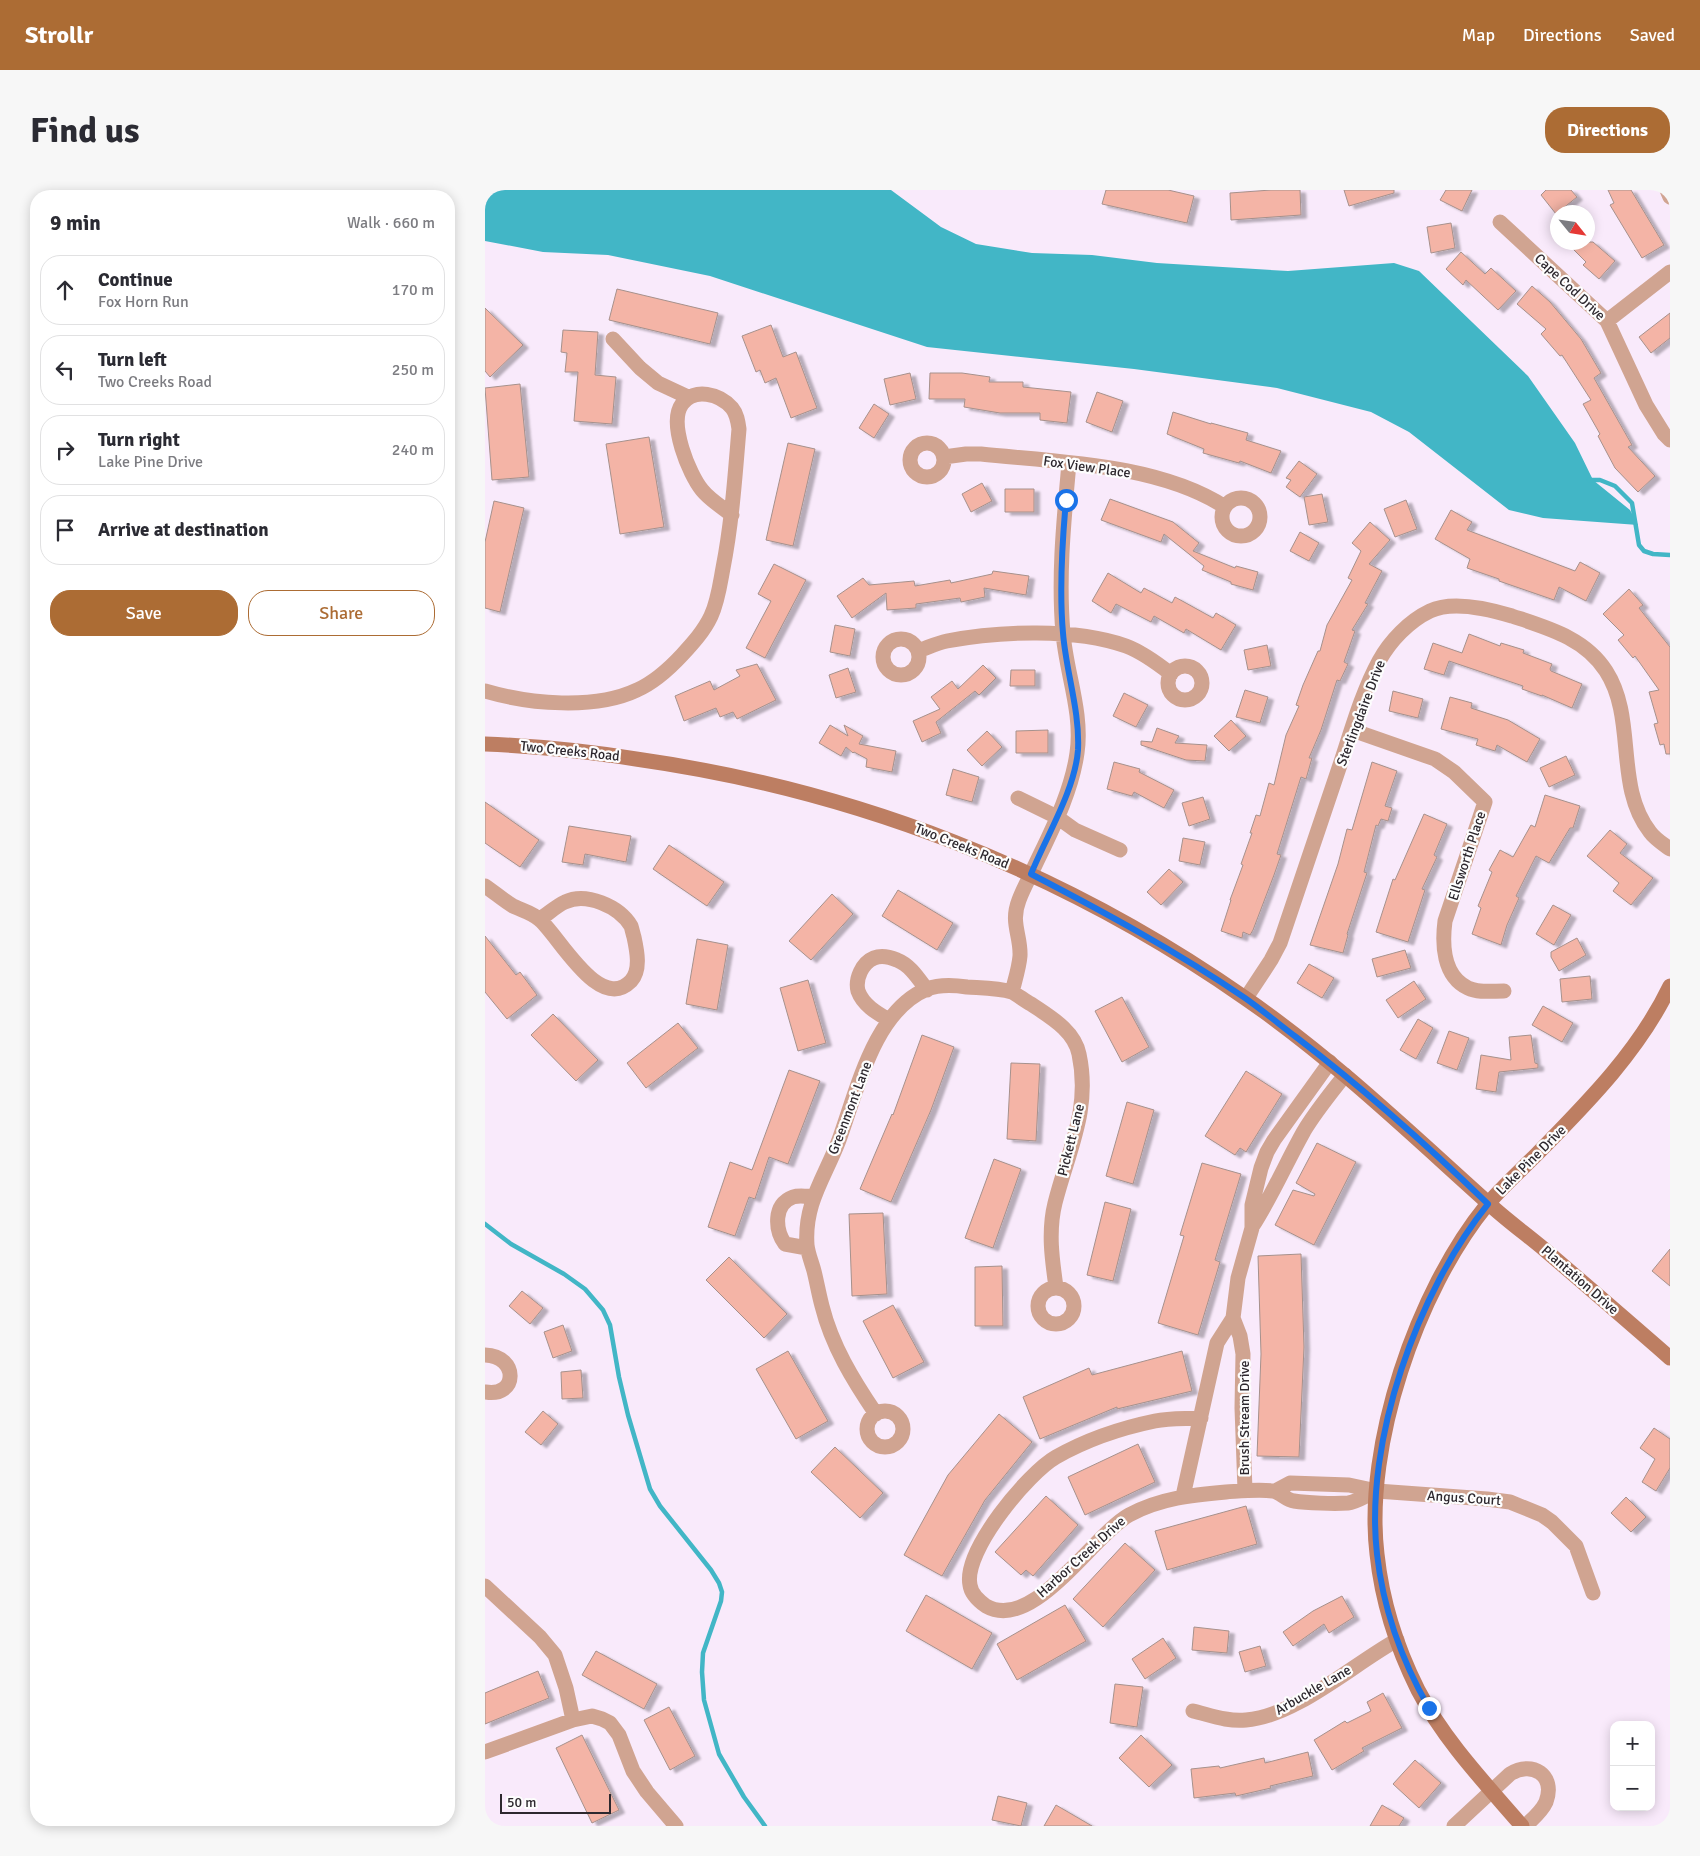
<!DOCTYPE html>
<meta charset="utf-8">
<style>
:root{--surface:#fff;--page:#f7f7f7;--text:#2b2b33;--muted:#7c7c81;--line:#e1e1e2;--accent:#ac6c34}
body{margin:0;font-family:Signika,sans-serif;background:var(--page);color:var(--text)}
.controls{position:absolute;right:15px;bottom:15px;display:grid;overflow:hidden;border-radius:10px;box-shadow:0 2px 12px #0003}
.controls button{width:45px;height:45px;display:grid;place-items:center;padding:0;border:0;border-bottom:1px solid var(--line);background:var(--surface);color:var(--text);font:25px sans-serif}
.compass{position:absolute;left:1065px;top:15px;width:45px;height:45px;border-radius:50%;background:var(--surface);box-shadow:0 2px 12px #0003;rotate:120deg}
.scale{position:absolute;left:15px;bottom:12px;width:111px;box-sizing:border-box;padding-left:5px;border:2px solid #2d282e;border-top:0;font-size:14px;line-height:18px;white-space:nowrap;color:#2d282e;-webkit-text-stroke:4px #fdfdfd;paint-order:stroke}
.stop{position:absolute;width:15px;height:15px;margin:-11px;border:4px solid #1a73e8;border-radius:50%;background:#fff}
.stop.end{background:#1a73e8;border-color:#fff;box-shadow:0 1px 5px #0008}
.list{margin:0;padding:0;list-style:none}
h2{display:flex;justify-content:space-between;align-items:center;height:65px;margin:0;padding:0 20px;font-size:21px}
h2 small{font-size:16px;font-weight:400;color:var(--muted)}
.list li{display:grid;grid-template-columns:32px 1fr auto;gap:15px;align-items:center;box-sizing:border-box;height:70px;margin:0 10px 10px;padding:0 10px;border:1px solid var(--line);border-radius:20px}
.list b{display:block;font-size:19px;white-space:nowrap}
.list p{margin:0;font-size:16px;white-space:nowrap;color:var(--muted)}
.list em{font-size:16px;font-style:normal;color:var(--muted)}
.actions{display:flex;gap:10px;padding:15px 20px}
.actions a{flex:1;padding:11px 0;border:1px solid var(--accent);border-radius:20px;text-align:center;font-size:18px;color:var(--accent)}
.actions .main{background:var(--accent);color:#fff}
.icon{flex:none;width:28px;height:28px;fill:none;stroke:currentColor;stroke-width:2;stroke-linecap:round;stroke-linejoin:round}
.map{position:relative;flex:none;width:1185px;height:1636px;overflow:hidden;border-radius:20px}
header{display:flex;align-items:center;gap:30px;box-sizing:border-box;height:70px;padding:0 25px;background:var(--accent);color:#fff}
header strong{font-size:24px}
nav{display:flex;gap:28px;margin-inline-start:auto;font-size:18px}
.intro{display:flex;align-items:center;justify-content:space-between;box-sizing:border-box;height:120px;padding:0 30px}
h1{margin:0;font-size:35px}
.button{padding:12px 22px;border-radius:20px;background:var(--accent);color:#fff;font-size:18px;font-weight:700}
main{display:flex;gap:30px;padding:0 30px}
aside{flex:1;background:var(--surface);border-radius:20px;box-shadow:0 2px 12px #0003}
.map>svg:first-child{display:block}
.water{fill:#42b6c6}
.lines{fill:none;stroke-linecap:round;stroke-linejoin:round}
.stream{stroke:#42b6c6;stroke-width:4.5}
.building{fill:#f4b4a6;stroke:#a6918c;filter:url(#shadow)}
.street{stroke:#d0a491;stroke-width:15}
.secondary{stroke:#bd7e62;stroke-width:15}
.route{stroke:#1a73e8;stroke-width:6}
.labels{text-anchor:middle;dominant-baseline:central;stroke-width:4.5;stroke-linejoin:round;paint-order:stroke}
.street-label{font-size:14px;fill:#2d282e;stroke:#fdfdfd}
</style>
<header>
<strong>Strollr</strong>
<nav><a>Map</a><a>Directions</a><a>Saved</a></nav>
</header>
<div class="intro"><h1>Find us</h1><a class="button">Directions</a></div>
<main>
<aside>
<h2>9 min<small>Walk · 660 m</small></h2>
<ul class="list">
<li><svg class="icon" aria-label="ahead" viewBox="0 0 24 24"><path d="M12 20V5M6 11l6-6 6 6"/></svg><div><b>Continue</b><p>Fox Horn Run</p></div><em>170 m</em></li>
<li><svg class="icon" aria-label="left" viewBox="0 0 24 24"><path d="M17 20v-9H6M10 6l-5 5 5 5"/></svg><div><b>Turn left</b><p>Two Creeks Road</p></div><em>250 m</em></li>
<li><svg class="icon" aria-label="right" viewBox="0 0 24 24"><path d="M7 20v-9h11M14 6l5 5-5 5"/></svg><div><b>Turn right</b><p>Lake Pine Drive</p></div><em>240 m</em></li>
<li><svg class="icon" aria-label="arrive" viewBox="0 0 24 24"><path d="M6 21V4h12l-3 4 3 4H6"/></svg><div><b>Arrive at destination</b></div></li>
</ul>
<div class="actions"><a class="main">Save</a><a>Share</a></div>
</aside>
<div class="map">
<svg width="1185" height="1636" viewBox="0 0 1185 1636">
<defs>
<filter id="shadow"><feDropShadow dx="5.5" dy="3" stdDeviation="1" flood-color="#0004"/></filter>
</defs>
<rect width="100%" height="100%" fill="#f9eafb"/>
<!-- water -->
<path class="water" d="M0,0H406L456,37L491,54L547,63L607,65L672,73L803,81L909,73L934,81L1043,186L1090,253L1108,290L1145,320L1153,335L1058,328L1024,320L924,242L886,222L792,198L649,179L442,157L225,86L123,65L58,62L0,51Z"/>
<g class="lines">
<!-- stream -->
<path class="stream" d="M1104,290H1115L1130,296L1147,313L1154,355L1159,361L1168,364L1185,365
M0,1034L26,1054L79,1084L100,1099L118,1120L125,1135L134,1187L143,1225L165,1299L175,1316L226,1380L234,1393L237,1402L236,1411L218,1463L217,1482L219,1510L234,1564L259,1607L280,1636"/>
</g>
<!-- building -->
<path class="building" d="M621,0H683L709,6L702,33L617,14Z
M786,0H815L816,25L746,30L745,3Z
M859,0H909V3L864,16Z
M961,0H987L977,21L955,10Z
M1061,0H1086L1092,7L1071,24L1056,5Z
M1123,0H1146L1179,55L1157,68L1125,15L1129,13Z
M966,33L970,58L946,63L942,37Z
M1081,52H1108L1130,71L1114,89L1098,75L1101,72Z
M976,62L1000,84L1006,78L1031,101L1013,120L981,90L978,95L961,79Z
M1047,96L1065,112L1096,149L1116,183L1109,188L1147,255L1143,257L1170,286L1153,302L1130,278L1113,246L1115,244L1098,214L1106,210L1077,165L1075,166L1056,144L1061,139L1032,114Z
M132,99L233,123L225,154L124,130Z
M0,118L38,155L5,187L0,181Z
M1185,123V148L1166,163L1154,147Z
M286,135L298,167L311,162L332,218L306,228L291,188L280,193L275,180L271,182L257,146Z
M78,140L113,142L110,185L131,187L127,234L89,231L93,182H80L82,163L76,162Z
M425,183L431,209L405,215L399,189Z
M445,183H477L505,187L504,192H538V197L586,202L582,233L555,230V223H515L479,217L480,209H444Z
M35,194L44,287L7,290L0,198Z
M612,202L638,211L627,242L601,232Z
M389,214L404,224L389,248L374,238Z
M688,222L726,234V233L763,243L761,250L796,261L786,283L755,271L754,273L718,263L719,259L682,244Z
M164,247L179,337L135,344L121,254Z
M303,253L330,259L308,356L281,350Z
M814,271L832,284L815,307L801,297L806,290L801,288Z
M497,293L507,311L486,322L477,304Z
M520,299H549V322H520Z
M837,304L843,332L824,335L819,307Z
M625,309L688,332L714,353L708,361L750,378L751,376L773,382L768,400L746,394V392L717,380L719,376L679,344L676,352L616,330Z
M921,310L932,339L910,347L899,319Z
M9,311L39,318L15,422L0,418V352Z
M966,320L987,332L982,340L1090,381L1095,372L1115,383L1101,411L1074,397L1069,410L1014,391V389L982,378L985,369L950,349Z
M885,332L905,350L884,374L897,381L880,413L883,414L867,440L870,441L859,472L863,474L855,491L852,490L836,540L824,568H827L821,589L816,587L792,664L796,665L789,685L768,740L765,745L758,742L757,748L736,741L746,710H745L758,675L756,674L767,643H765L771,625L775,626L784,593L789,595L801,545L814,516L811,515L818,495L833,461H835L842,435L867,390L863,388L876,361L867,353Z
M815,342L834,353L824,371L805,361Z
M289,374L321,390L280,468L261,458L286,411L273,404Z
M508,381L544,386L541,405L499,398L500,407L476,412L475,408L431,414V418L402,420L401,403L367,428L352,406L378,388L384,395L429,391L430,396L465,390L466,393L507,384Z
M623,383L656,403L659,398L687,413L690,407L728,428L731,423L751,435L736,460L701,439L699,443L669,426L666,432L631,414L626,423L607,411Z
M1144,399L1158,415L1154,418L1185,457V564H1181L1179,554L1175,555L1169,534L1173,533L1164,502L1174,500L1150,466L1148,468L1133,450L1139,445L1118,424Z
M350,435L370,439L365,466L345,462Z
M984,444L1015,456L1016,453L1039,460L1038,463L1067,474L1065,479L1066,481L1097,494L1087,518L1057,505V506L1037,499L1038,496L964,471L959,485L939,479L948,453L977,463Z
M782,455L786,476L763,480L759,460Z
M272,474L291,510L252,529L248,522L235,527L231,518L199,531L190,506L225,491L229,500L255,486L251,480Z
M498,475L511,488L494,505L490,501L451,532L456,543L437,552L428,531L455,519L446,507L467,491L473,499Z
M363,478L371,502L351,508L344,485Z
M526,480H550V496H525Z
M760,500L783,507L775,533L751,527Z
M908,501L938,509L933,528L904,521Z
M639,503L663,515L651,537L628,526Z
M965,507L987,513L986,518L1023,530L1055,549L1042,572L1012,555L1010,561L991,555L993,549L956,539Z
M746,530L761,546L744,561L729,546Z
M345,535L363,546L359,535L378,546L374,554L411,561L407,582L381,577L382,569L369,562L368,563L361,557L356,566L334,553Z
M672,538L694,546L690,553L722,555L720,571L701,570L656,555V551L667,552Z
M563,540V563H531V541Z
M502,541L517,557L497,576L482,560Z
M1081,566L1090,585L1064,597L1055,578Z
M629,572L655,579L654,582L689,600L679,618L649,602L647,606L622,599Z
M887,572L912,581L900,616L907,618L903,631L896,629L893,636L891,635L879,682L882,683L862,744L863,745L858,763L825,755L853,674L862,639L867,640Z
M468,579L494,587L487,612L461,605Z
M1060,605L1095,616L1088,638H1085L1064,673L1051,666L1031,706L1034,708L1022,735L1016,755L987,744L996,718L993,716L1007,682L1004,680L1015,660L1028,667L1046,635L1050,637Z
M718,607L725,629L704,636L697,613Z
M0,612L54,650L35,677L0,653Z
M939,624L962,634L949,665L952,667L937,699L940,700L923,752L891,742L908,689L910,690Z
M84,636L146,646L141,672L100,664L98,675L77,672Z
M1125,640L1142,654L1135,663L1168,688L1146,715L1128,701L1134,693L1102,666Z
M698,648L720,652L715,675L694,671Z
M184,655L239,692L222,716L168,679Z
M684,679L698,692L676,715L662,702Z
M413,700L468,733L452,760L397,726Z
M347,704L368,724L326,770L304,751Z
M1068,715L1086,725L1069,755L1051,744Z
M0,746L31,785L35,782L52,805L22,829L0,802Z
M1092,748L1101,765L1074,781L1066,767V762Z
M212,749L243,755L232,820L201,814Z
M920,760L926,778L892,787L887,769Z
M824,774L849,788L837,808L812,793Z
M1105,786L1107,809L1077,812L1075,789Z
M323,790L341,853L313,861L295,798Z
M929,791L941,809L913,828L901,810Z
M637,807L664,857L637,872L610,821Z
M1058,816L1088,833L1077,852L1047,835Z
M68,824L113,870L91,891L46,845Z
M933,829L948,838L931,869L915,860Z
M193,833L213,858L161,898L142,873Z
M964,841L984,848L972,880L952,873Z
M437,845L469,857L446,920L406,1012L375,999L407,924L408,925Z
M1046,845L1050,873L1053,874V878L1014,882L1011,902L991,899L996,865L1026,870L1024,847Z
M526,873L555,874L551,951L522,949Z
M304,880L335,891L303,974L284,967L270,1009L264,1007L250,1046L223,1037L245,972L267,980Z
M761,881L797,904L761,962L755,958L750,965L720,946Z
M642,912L669,920L648,994L621,986Z
M832,953L871,972L829,1055L790,1035L808,1000L829,1006L830,1004L811,993Z
M509,969L536,979L508,1058L480,1048Z
M717,973L756,984L730,1070L735,1072L713,1145L673,1133L699,1046L695,1045Z
M620,1012L646,1019L628,1091L602,1085Z
M398,1023L402,1104L367,1106L364,1024Z
M1185,1059V1096L1167,1081Z
M816,1064L819,1157L814,1267L772,1266L776,1164L773,1066Z
M244,1067L302,1124L279,1148L221,1090Z
M517,1076L518,1136H490V1077Z
M37,1101L58,1118L45,1134L24,1116Z
M408,1115L439,1172L408,1188L378,1131Z
M78,1135L87,1161L68,1168L59,1142Z
M303,1161L343,1231L311,1249L271,1179Z
M697,1161L707,1201L632,1219V1217L555,1249L538,1207L604,1178L607,1185Z
M96,1180L98,1208L77,1209L76,1182Z
M58,1221L73,1234L56,1255L40,1242Z
M514,1224L547,1252L500,1310L457,1386L419,1365L463,1285Z
M1169,1238L1185,1249V1278L1171,1301L1157,1292L1170,1269L1155,1258Z
M653,1254L670,1292L600,1325L583,1287Z
M350,1257L398,1303L375,1328L326,1282Z
M561,1306L593,1335L548,1386L541,1380L536,1385L510,1362Z
M1141,1307L1161,1327L1146,1342L1126,1323Z
M761,1316L772,1354L682,1380L670,1341Z
M640,1353L670,1380L618,1437L588,1409Z
M441,1405L507,1443L487,1479L421,1441Z
M857,1406L869,1427L844,1443L839,1434L808,1456L798,1442L828,1421Z
M580,1415L601,1451L532,1490L512,1454Z
M709,1437L744,1441L742,1463L707,1460Z
M678,1448L691,1468L660,1489L647,1469Z
M775,1456L781,1476L760,1482L754,1462Z
M111,1461L172,1494L159,1519L97,1485Z
M53,1481L64,1508L0,1534V1503Z
M630,1494L658,1497L652,1537L625,1533Z
M898,1503L917,1538L877,1558L879,1561L847,1580L829,1550L860,1531L862,1533L886,1521L882,1512Z
M184,1517L210,1566L185,1580L159,1530Z
M97,1545L134,1620L107,1633L71,1558Z
M656,1545L687,1575L664,1597L634,1568Z
M823,1562L828,1586L785,1596L786,1598L751,1606L750,1603L709,1608L706,1579L734,1576L735,1578L779,1568L780,1573Z
M930,1570L956,1593L934,1618L908,1594Z
M513,1606L542,1613L536,1636L507,1630Z
M571,1615L607,1636H559Z
M897,1615L919,1628L914,1636H885Z"/>
<g class="lines">
<!-- street -->
<path class="street" d="M1182,0L1185,7
M1015,32L1122,131L1161,215L1179,244L1185,250
M1122,131L1185,82
M128,149L155,178L173,193L203,207
M425 270a17 17 0 1 1 34 0a17 17 0 1 1-34 0Z
M459,267L481,264H496C573,272 674,274 740,317
M737 327a19 19 0 1 1 38 0a19 19 0 1 1-38 0Z
M398 467a18 18 0 1 1 36 0a18 18 0 1 1-36 0Z
M433,461C442,458 452,453 462,451C514,441 590,438 641,456C657,462 672,473 686,484
M683 493a17 17 0 1 1 34 0a17 17 0 1 1-34 0Z
M0,501C44,514 110,520 152,500C170,492 184,479 197,465C208,453 219,441 226,426C233,411 235,394 238,378C247,332 250,286 254,239C253,232 252,224 247,218C235,204 209,197 197,214C183,233 204,284 217,300C225,310 237,317 247,325
M867,540L950,569L969,582L1000,612L960,731C957,754 958,786 983,798C993,803 1007,801 1019,801
M533,608L572,627L590,640L635,660
M0,696C9,702 18,710 28,716C36,720 48,723 55,730C74,746 114,823 146,791C156,780 152,761 149,747C148,744 147,739 146,736C134,716 101,702 80,712C71,716 63,724 55,729
M527,802C530,790 534,778 535,766C536,745 525,733 534,710C537,702 541,694 545,686C563,647 586,606 592,563C598,523 581,482 578,443C573,386 579,329 584,273
M761,808L786,770L795,753C815,694 835,635 855,575C866,542 877,502 894,471C905,451 924,431 945,421C968,410 1004,419 1027,426C1063,438 1100,448 1121,481C1152,529 1129,596 1165,642C1170,649 1178,654 1185,659
M404,830C392,823 378,815 373,801C370,789 377,773 389,768C396,765 405,767 412,770C425,775 433,788 442,800
M767,1037C787,1006 801,973 819,941C831,921 846,903 860,885
M322,1058L300,1054C290,1040 288,1014 308,1007C314,1005 322,1007 328,1006
M553 1116a18 18 0 1 1 36 0a18 18 0 1 1-36 0Z
M748,1128L755,1146L758,1164L757,1218L760,1300
M0,1165C34,1166 33,1208 0,1202
M382 1239a18 18 0 1 1 36 0a18 18 0 1 1-36 0Z
M391,1224C368,1190 347,1156 337,1116C334,1105 332,1093 329,1081C327,1073 323,1064 322,1055C319,1013 340,987 354,950C372,901 389,821 442,799C455,794 469,795 482,797C496,798 513,798 527,802C533,805 540,811 546,814C565,827 589,840 594,864C606,920 583,961 570,1013C563,1041 567,1069 571,1097
M716,1228C701,1229 685,1228 670,1231C636,1238 601,1250 571,1267C543,1283 478,1361 485,1395C486,1403 494,1411 501,1416C548,1443 608,1345 644,1325C675,1308 708,1305 741,1302C756,1301 773,1299 788,1301C795,1302 801,1310 809,1311C822,1313 849,1314 863,1313C872,1312 883,1304 892,1301
M790,1301L805,1293L864,1295L892,1301L1002,1309L1025,1312L1057,1325L1067,1332L1091,1356L1108,1403
M698,1306L732,1153L748,1128L753,1088L767,1038V1015L776,978L782,962L789,950L845,872
M0,1396L55,1447L70,1465L81,1498L88,1530
M708,1521C725,1525 743,1532 761,1530C811,1526 867,1475 912,1450
M0,1562L88,1530L107,1526L117,1529L125,1533L134,1545L148,1581L162,1602L191,1636
M969,1636L1025,1584C1047,1570 1071,1585 1061,1612C1057,1621 1048,1629 1040,1636"/>
<!-- secondary -->
<path class="secondary" d="M0,554C50,556 101,561 151,569C371,600 577,680 760,808C847,868 923,941 1002,1012C1020,1029 1041,1044 1060,1060C1102,1096 1144,1132 1185,1168
M1037,1636C1000,1593 959,1550 933,1500C912,1458 897,1411 892,1364C879,1256 932,1101 1001,1016C1016,998 1035,981 1052,964C1102,913 1154,861 1185,796"/>
</g>
<g class="lines">
<!-- route -->
<path class="route" d="M581,310C577,354 574,399 578,443C581,482 595,521 593,560C590,600 561,647 546,684C619,722 691,761 760,808C777,820 794,834 811,847C878,898 942,955 1003,1014C933,1101 879,1251 892,1364C898,1418 917,1471 944,1518"/>
</g>
<g class="labels">
<!-- street labels -->
<g class="street-label">
<text transform="translate(1085 97) rotate(43)">Cape Cod Drive</text>
<text transform="translate(602 277) rotate(8)">Fox View Place</text>
<text transform="translate(876 523) rotate(-69)">Sterlingdaire Drive</text>
<text transform="translate(85 561) rotate(6)">Two Creeks Road</text>
<text transform="translate(477 656) rotate(22)">Two Creeks Road</text>
<text transform="translate(982 666) rotate(-72)">Ellsworth Place</text>
<text transform="translate(365 918) rotate(-69)">Greenmont Lane</text>
<text transform="translate(586 950) rotate(-76)">Pickett Lane</text>
<text transform="translate(1046 970) rotate(-45)">Lake Pine Drive</text>
<text transform="translate(1095 1090) rotate(41)">Plantation Drive</text>
<text transform="translate(759 1228) rotate(-90)">Brush Stream Drive</text>
<text transform="translate(979 1308) rotate(4)">Angus Court</text>
<text transform="translate(596 1367) rotate(-42)">Harbor Creek Drive</text>
<text transform="translate(828 1500) rotate(-30)">Arbuckle Lane</text>
</g>
</g>
</svg>
<div class="controls">
<button>+</button>
<button>−</button>
</div>
<svg class="compass" viewBox="-18 -18 36 36"><path d="M0-13l5 13h-10z" fill="#e53935"/><path d="M0 13l5-13h-10z" fill="#7c7c81"/></svg>
<div class="scale">50 m</div>
<div class="stop" style="left:581px;top:310px"></div>
<div class="stop end" style="left:944px;top:1518px"></div>
</div>
</main>
